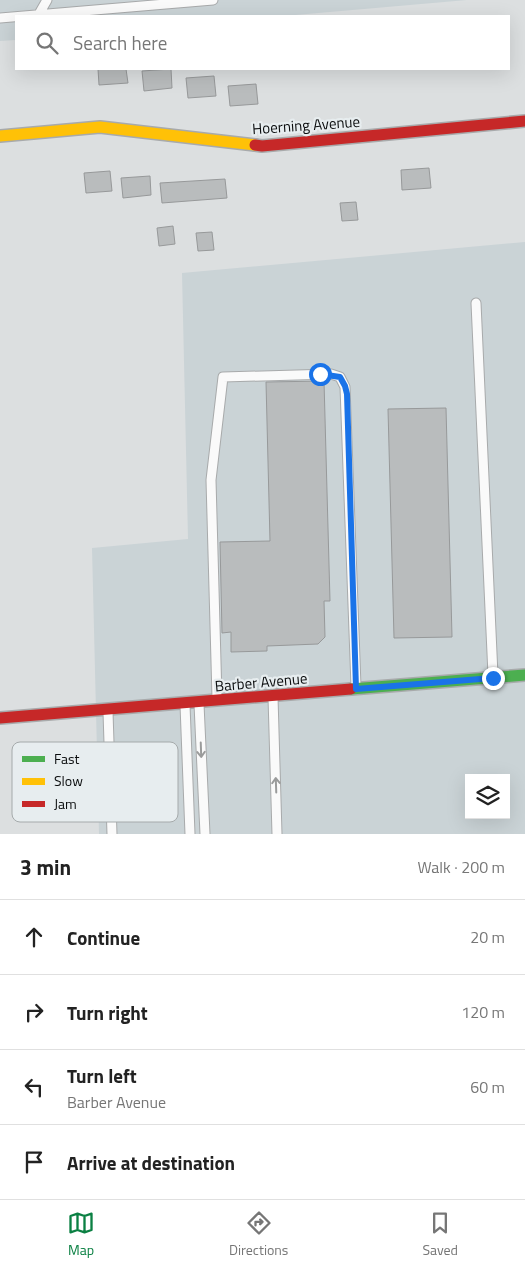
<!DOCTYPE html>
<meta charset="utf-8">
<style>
:root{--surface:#fff;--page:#f2f2f2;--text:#222;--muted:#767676;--line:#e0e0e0;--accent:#0b8043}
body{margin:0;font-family:"Titillium Web",sans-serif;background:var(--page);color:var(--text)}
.controls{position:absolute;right:15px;bottom:15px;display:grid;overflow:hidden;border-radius:0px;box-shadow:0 5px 20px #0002}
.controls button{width:45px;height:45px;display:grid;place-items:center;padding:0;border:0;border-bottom:1px solid var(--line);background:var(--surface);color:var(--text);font:25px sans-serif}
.stop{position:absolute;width:15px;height:15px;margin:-11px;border:4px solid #1a73e8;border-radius:50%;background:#fff}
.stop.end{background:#1a73e8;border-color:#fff;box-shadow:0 1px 5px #0008}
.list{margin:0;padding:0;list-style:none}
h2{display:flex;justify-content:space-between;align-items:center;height:65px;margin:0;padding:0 20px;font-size:21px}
h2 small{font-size:16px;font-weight:400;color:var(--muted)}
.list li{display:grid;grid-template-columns:32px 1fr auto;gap:15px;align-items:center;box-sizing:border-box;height:75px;padding:0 20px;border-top:1px solid var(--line)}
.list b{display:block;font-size:19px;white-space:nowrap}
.list p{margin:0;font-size:16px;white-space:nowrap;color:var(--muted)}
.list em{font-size:16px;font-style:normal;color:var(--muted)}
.icon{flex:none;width:28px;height:28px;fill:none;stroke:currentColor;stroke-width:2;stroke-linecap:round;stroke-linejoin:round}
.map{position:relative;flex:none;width:525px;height:834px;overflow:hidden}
.search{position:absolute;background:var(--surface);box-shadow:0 5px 20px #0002;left:15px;right:15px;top:15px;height:55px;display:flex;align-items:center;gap:12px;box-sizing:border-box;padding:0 18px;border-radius:0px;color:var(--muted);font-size:19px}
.sheet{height:365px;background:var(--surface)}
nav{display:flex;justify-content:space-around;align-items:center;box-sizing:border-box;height:70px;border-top:1px solid var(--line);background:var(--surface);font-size:14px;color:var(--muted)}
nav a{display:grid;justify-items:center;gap:2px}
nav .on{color:var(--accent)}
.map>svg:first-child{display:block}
.built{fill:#cad3d6;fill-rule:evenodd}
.building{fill:#b9bcbd;stroke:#97999a}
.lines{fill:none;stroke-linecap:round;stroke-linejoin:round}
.lane-casing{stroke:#a8aaab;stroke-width:11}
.fast-casing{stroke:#a8aaab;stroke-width:14}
.slow-casing{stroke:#a8aaab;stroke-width:14}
.jam-casing{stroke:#a8aaab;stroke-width:14}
.lane{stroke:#fafafa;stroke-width:9}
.fast{stroke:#4caf50;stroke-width:11}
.slow{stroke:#ffc107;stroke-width:11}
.jam{stroke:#c62828;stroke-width:11}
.oneway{stroke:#9a9b9b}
.route{stroke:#1a73e8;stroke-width:6}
.labels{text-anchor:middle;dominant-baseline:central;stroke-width:4.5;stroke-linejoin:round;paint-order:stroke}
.street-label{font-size:15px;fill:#0a0c0d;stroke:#e7edef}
.key{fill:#e7edef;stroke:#a5aaab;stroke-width:1}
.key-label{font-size:14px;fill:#0a0c0d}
</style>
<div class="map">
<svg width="525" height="834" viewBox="0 0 525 834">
<rect width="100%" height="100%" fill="#dcdfe0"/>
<!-- built -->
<path class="built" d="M0,0H467L284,16H16V40L0,41Z
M525,242V834H99L92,548L188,539L182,273ZM469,778H506V815H469Z"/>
<!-- building -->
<path class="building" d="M98,69H126L128,83L99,85Z
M171,69L172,88L144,91L142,71Z
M214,76L216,96L188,98L186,78Z
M256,84L258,104L230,106L228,86Z
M429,168L431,188L402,190L401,170Z
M110,171L112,191L86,193L84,173Z
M150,176L151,195L123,198L121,178Z
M225,179L227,198L162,203L160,183Z
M356,202L358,220L342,221L340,203Z
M173,226L175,244L159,246L157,228Z
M212,232L214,250L198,251L196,233Z
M324,381L330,601H324L325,637L318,644L267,646V651L231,652V632L222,633L220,542L270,541L266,382Z
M446,408L452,637L394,638L388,409Z"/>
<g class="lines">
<defs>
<path id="lane" d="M39,14L47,0
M0,18L213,0
M476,303L493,675
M273,697L277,834
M217,698L211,480L223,377L331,374L340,377L345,387L356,686
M199,704L205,834
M185,705L190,834
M108,712L112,834"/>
<path id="fast" d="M351,689L525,675"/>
<path id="slow" d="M0,136L100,127L255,145"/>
<path id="jam" d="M255,145L262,146L525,121
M0,718L351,689"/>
</defs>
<!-- lane casing -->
<use href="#lane" class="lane-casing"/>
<!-- fast casing -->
<use href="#fast" class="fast-casing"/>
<!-- slow casing -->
<use href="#slow" class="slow-casing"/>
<!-- jam casing -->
<use href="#jam" class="jam-casing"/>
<!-- lane -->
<use href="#lane" class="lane"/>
<!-- fast -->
<use href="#fast" class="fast"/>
<!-- slow -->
<use href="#slow" class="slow"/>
<!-- jam -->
<use href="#jam" class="jam"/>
</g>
<!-- one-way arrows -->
<defs><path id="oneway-shaft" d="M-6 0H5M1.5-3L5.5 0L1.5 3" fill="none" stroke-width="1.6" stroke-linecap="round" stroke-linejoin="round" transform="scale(1.25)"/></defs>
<g class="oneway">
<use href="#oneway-shaft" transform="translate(201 750) rotate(88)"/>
<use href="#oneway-shaft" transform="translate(276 785) rotate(-92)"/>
</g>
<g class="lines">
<!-- route -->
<path class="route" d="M320,374L340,377L345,386L347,394L356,689L493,678"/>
</g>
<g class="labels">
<!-- street labels -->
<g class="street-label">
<text transform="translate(306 125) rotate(-4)">Hoerning Avenue</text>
<text transform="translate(261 682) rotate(-5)">Barber Avenue</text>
</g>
</g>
<!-- legend -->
<rect x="12" y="742" width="166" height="80" rx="8" class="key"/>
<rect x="22" y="756" width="23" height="6" fill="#4caf50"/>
<rect x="22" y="778" width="23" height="7" fill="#ffc107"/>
<rect x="22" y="801" width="23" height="6" fill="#c62828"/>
<g class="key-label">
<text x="54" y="764">Fast</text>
<text x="54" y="786">Slow</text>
<text x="54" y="809">Jam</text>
</g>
</svg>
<div class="controls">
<button><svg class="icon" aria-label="layers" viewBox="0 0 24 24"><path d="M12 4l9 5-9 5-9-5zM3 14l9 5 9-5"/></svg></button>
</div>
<div class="stop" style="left:320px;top:374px"></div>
<div class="stop end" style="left:493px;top:678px"></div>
<div class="search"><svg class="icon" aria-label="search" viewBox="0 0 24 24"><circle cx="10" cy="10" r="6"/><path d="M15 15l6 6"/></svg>Search here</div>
</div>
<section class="sheet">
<h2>3 min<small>Walk · 200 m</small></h2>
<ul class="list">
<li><svg class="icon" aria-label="ahead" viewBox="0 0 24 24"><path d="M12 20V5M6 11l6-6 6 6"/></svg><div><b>Continue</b></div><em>20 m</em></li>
<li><svg class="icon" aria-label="right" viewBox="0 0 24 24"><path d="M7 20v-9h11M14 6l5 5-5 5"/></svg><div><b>Turn right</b></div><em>120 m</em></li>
<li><svg class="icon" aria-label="left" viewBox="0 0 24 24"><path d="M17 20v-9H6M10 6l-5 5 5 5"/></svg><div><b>Turn left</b><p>Barber Avenue</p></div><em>60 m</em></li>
<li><svg class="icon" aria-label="arrive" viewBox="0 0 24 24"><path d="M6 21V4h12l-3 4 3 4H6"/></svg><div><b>Arrive at destination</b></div></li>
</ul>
</section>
<nav>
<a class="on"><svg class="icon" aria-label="map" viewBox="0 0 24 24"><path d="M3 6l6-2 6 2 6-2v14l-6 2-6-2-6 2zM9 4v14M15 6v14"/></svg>Map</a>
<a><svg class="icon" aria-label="directions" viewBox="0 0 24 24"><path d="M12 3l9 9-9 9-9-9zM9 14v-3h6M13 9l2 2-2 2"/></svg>Directions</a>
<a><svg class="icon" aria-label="saved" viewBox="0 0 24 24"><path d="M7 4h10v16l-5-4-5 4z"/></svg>Saved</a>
</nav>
